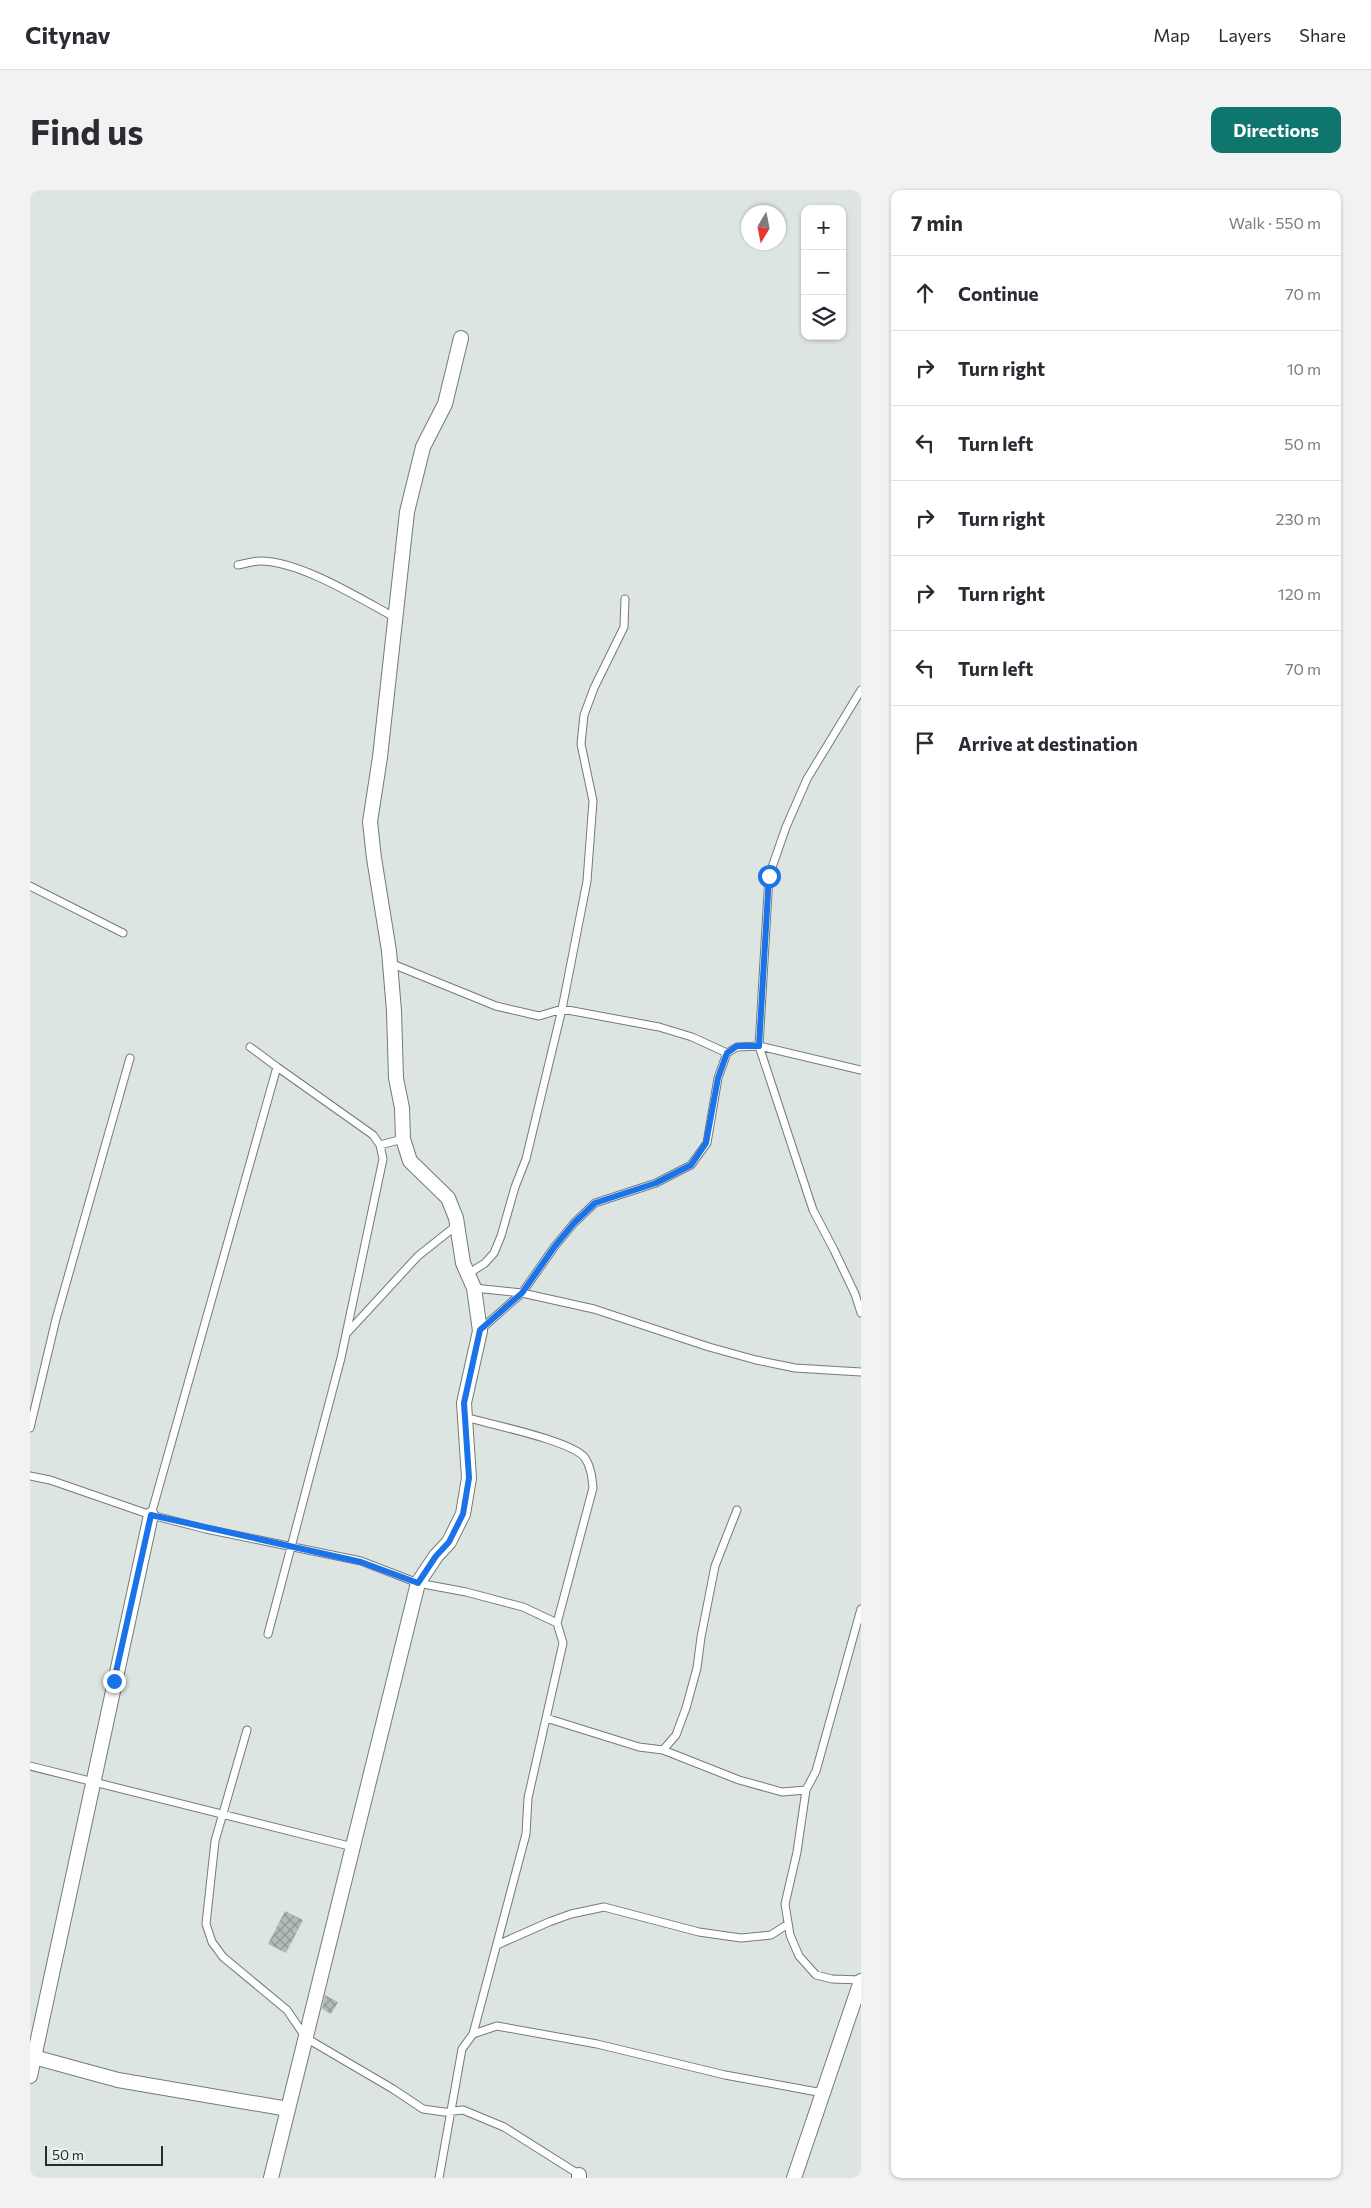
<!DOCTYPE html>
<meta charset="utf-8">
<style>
:root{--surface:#fff;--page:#f2f2f3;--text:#2b2b33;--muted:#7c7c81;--line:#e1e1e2;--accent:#0f766e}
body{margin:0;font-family:Commissioner,sans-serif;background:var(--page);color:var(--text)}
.controls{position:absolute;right:15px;top:15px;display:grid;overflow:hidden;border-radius:10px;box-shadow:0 1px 4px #0004}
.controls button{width:45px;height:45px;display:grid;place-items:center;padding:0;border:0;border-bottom:1px solid var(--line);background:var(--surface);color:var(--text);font:25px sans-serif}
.compass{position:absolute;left:711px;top:15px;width:45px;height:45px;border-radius:50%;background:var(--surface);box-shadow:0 1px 4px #0004;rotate:190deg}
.scale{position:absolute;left:15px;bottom:12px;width:118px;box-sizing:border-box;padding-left:5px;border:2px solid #292c2b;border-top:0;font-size:14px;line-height:18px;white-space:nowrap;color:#292c2b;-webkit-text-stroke:4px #eaf2f0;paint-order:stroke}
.stop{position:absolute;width:15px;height:15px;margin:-11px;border:4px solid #1a73e8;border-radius:50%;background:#fff}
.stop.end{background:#1a73e8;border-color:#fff;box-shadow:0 1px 5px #0008}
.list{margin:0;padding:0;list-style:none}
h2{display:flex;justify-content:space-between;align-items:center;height:65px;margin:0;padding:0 20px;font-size:21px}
h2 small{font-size:16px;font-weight:400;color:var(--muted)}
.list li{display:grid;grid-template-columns:32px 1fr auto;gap:15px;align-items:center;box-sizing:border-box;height:75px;padding:0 20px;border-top:1px solid var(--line)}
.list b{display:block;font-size:19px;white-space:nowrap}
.list em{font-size:16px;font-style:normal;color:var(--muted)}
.icon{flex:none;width:28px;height:28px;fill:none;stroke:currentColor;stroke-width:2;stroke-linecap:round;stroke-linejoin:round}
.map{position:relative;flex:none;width:831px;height:1988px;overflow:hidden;border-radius:10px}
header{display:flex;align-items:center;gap:30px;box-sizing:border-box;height:70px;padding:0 25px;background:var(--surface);border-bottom:1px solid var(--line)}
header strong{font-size:24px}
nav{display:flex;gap:28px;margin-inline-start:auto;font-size:18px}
.intro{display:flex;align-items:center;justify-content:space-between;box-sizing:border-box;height:120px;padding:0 30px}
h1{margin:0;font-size:35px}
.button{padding:12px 22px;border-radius:10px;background:var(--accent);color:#fff;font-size:18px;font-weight:700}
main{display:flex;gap:30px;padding:0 30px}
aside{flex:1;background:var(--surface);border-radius:10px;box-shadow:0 1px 4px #0004}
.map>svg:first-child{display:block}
.building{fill:url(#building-cross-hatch)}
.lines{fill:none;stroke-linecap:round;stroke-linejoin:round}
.lane-casing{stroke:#737b79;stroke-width:9}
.street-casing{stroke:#737b79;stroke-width:16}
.lane{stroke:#fff;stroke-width:7}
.street{stroke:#fff;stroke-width:14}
.route{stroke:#1a73e8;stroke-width:6}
</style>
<header>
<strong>Citynav</strong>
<nav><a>Map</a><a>Layers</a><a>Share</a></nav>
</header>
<div class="intro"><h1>Find us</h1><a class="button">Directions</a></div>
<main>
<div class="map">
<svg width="831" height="1988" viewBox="0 0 831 1988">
<defs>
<pattern id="building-cross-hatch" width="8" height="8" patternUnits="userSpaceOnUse" patternTransform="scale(1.25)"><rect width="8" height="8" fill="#b3bbb9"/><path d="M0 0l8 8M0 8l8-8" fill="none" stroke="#929897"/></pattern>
</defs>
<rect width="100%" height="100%" fill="#dde5e3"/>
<!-- building -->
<path class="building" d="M255,1721L273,1730L256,1763L238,1754Z
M295,1805L308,1812L301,1824L292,1819Z"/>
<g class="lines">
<defs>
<path id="lane" d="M208,375C215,374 223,371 230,371C270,371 329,408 364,427
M831,500L777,589L756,637L739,686L729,856L783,1020L804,1060L825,1104L831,1123
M0,696L93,743
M360,773L466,816L509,826L532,819L629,837L662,847L697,863
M220,857L247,877
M350,955L373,949
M438,1084L455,1073L464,1063L471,1046L485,997L496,969L532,819L557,691L563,611L551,554L554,525L564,498L594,437L595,409
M444,1098L492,1103L564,1119L679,1157L726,1170L765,1178L831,1182
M450,1140L492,1103L525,1056L544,1033L565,1013L626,993L661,975L677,953L688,888L697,863L707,857L729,856L831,880
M317,1143L388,1066L427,1035
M435,1227C459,1234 543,1251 555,1268C561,1277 562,1287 563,1298L527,1433
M0,1238L26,1129L100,868
M0,1286L20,1290L121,1325L176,1339L331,1371L388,1393L436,1402L493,1417L527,1433L533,1453L498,1608L496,1644L443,1844
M121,1325L247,877L343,945L350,955L353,969L311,1168L238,1444
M516,1528L609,1557L633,1560L646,1545L656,1518L667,1478L671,1447L685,1376L707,1320
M217,1540L185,1651L176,1734L182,1752L193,1767L257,1820L276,1848L363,1899L393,1919L414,1922L433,1920L474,1937L550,1985
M633,1560L709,1590L752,1602L776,1600L786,1581L831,1419
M0,1576L323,1657
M776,1600L767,1662L755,1714L760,1745L769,1766L786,1785L802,1789L831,1790
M467,1755L519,1732L541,1724L574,1717L669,1742L711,1748L741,1745L758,1734
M409,1988L432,1859L443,1844L467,1836L567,1854L695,1885L793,1903"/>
<path id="street" d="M0,1866L88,1890L258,1919
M0,1886L121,1325
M549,1985V1988
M241,1988L388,1393L406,1366L419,1352L433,1324L439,1288L434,1213L450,1141L444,1098L433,1073L426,1028L418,1008L380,971L373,949L372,918L366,888L364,821L359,761L344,668L340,632L350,567L377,322L393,257L415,214L431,148
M764,1988L831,1791"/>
</defs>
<!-- lane casing -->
<use href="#lane" class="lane-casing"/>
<!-- street casing -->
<use href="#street" class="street-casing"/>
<!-- lane -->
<use href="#lane" class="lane"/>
<!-- street -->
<use href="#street" class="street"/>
</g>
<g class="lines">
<!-- route -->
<path class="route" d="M84,1491L121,1325L331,1372L388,1393L406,1366L419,1352L433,1324L439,1288L434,1213L450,1140L492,1103L525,1056L544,1033L565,1013L626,993L661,975L676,953L688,888L697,863L707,856H729L739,686"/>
</g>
</svg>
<div class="controls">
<button>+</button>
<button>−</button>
<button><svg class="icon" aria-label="layers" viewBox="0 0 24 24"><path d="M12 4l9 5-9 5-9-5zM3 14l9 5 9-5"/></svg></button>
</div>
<svg class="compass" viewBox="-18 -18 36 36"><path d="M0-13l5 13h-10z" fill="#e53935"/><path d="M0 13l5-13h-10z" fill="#7c7c81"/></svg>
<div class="scale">50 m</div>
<div class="stop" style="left:739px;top:686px"></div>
<div class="stop end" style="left:84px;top:1491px"></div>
</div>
<aside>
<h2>7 min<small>Walk · 550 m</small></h2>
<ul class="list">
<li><svg class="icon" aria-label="ahead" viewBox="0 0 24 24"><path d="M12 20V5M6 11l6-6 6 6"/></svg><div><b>Continue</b></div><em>70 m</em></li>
<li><svg class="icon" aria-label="right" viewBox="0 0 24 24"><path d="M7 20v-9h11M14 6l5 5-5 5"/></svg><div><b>Turn right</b></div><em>10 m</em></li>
<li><svg class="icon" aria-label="left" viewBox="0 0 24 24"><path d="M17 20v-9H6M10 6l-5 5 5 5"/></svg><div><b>Turn left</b></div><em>50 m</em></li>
<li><svg class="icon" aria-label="right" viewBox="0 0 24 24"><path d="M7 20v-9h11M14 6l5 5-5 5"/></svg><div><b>Turn right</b></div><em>230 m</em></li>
<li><svg class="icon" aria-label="right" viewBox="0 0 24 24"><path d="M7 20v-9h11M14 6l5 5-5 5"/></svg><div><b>Turn right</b></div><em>120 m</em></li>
<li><svg class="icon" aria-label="left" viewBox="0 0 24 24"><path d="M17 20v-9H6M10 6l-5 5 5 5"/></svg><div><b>Turn left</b></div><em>70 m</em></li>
<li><svg class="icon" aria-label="arrive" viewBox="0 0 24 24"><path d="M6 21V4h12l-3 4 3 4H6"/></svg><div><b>Arrive at destination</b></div></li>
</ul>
</aside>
</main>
